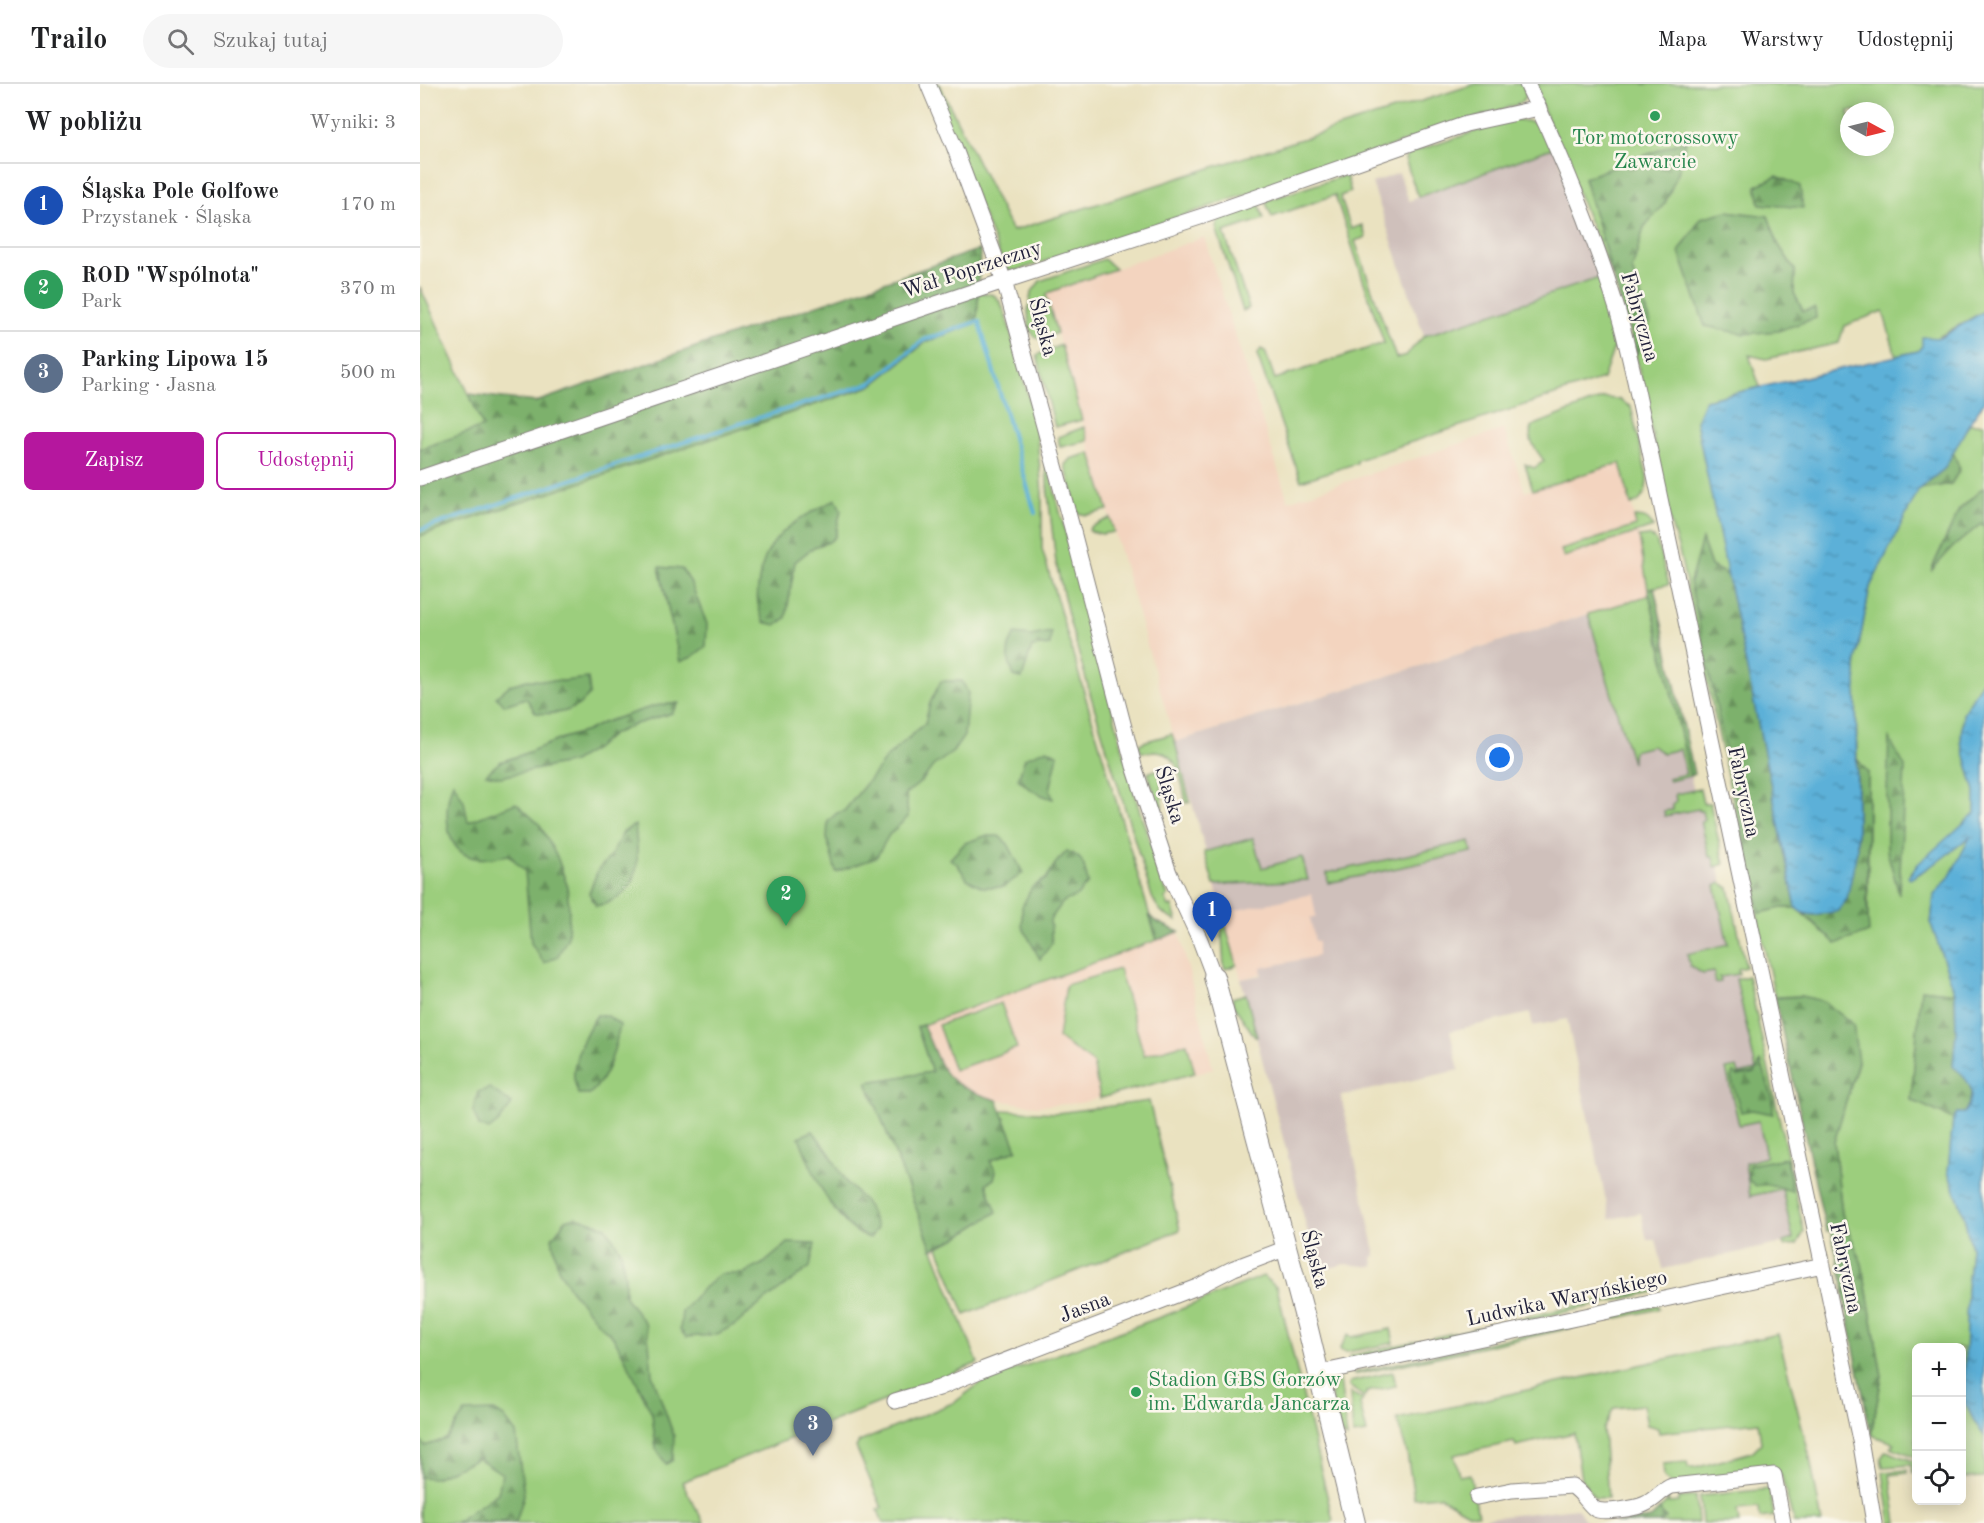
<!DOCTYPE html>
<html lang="pl">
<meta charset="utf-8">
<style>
:root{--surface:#fff;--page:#f6f6f6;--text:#202124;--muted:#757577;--line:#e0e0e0;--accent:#b5179e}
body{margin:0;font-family:"Old Standard TT",serif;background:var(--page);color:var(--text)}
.controls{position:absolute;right:18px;bottom:18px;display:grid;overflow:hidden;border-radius:9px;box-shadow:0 3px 15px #0003}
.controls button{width:54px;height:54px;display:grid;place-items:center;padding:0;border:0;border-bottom:2px solid var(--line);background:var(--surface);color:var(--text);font:30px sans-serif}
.compass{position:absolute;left:1420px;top:18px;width:54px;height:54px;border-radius:50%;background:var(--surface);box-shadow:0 3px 15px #0003;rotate:97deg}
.you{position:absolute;left:1080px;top:674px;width:21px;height:21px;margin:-15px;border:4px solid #fff;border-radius:50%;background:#1a73e8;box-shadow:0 0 0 9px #1a73e833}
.badge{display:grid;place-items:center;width:39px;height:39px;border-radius:50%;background:var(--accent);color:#fff;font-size:20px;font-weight:700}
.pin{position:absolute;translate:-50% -50px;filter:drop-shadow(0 2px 3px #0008)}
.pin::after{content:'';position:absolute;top:32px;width:21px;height:18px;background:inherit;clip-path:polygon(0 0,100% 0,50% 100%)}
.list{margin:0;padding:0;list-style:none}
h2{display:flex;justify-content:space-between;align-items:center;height:78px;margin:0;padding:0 24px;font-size:26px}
h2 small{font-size:20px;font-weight:400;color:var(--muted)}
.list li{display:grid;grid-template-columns:39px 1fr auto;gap:18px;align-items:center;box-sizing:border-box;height:84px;padding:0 24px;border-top:2px solid var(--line)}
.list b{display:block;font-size:22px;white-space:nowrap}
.list p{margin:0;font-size:20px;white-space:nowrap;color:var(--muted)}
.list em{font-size:20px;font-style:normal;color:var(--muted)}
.actions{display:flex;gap:12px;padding:18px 24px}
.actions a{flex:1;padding:14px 0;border:2px solid var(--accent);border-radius:9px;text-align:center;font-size:21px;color:var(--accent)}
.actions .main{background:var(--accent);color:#fff}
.icon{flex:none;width:33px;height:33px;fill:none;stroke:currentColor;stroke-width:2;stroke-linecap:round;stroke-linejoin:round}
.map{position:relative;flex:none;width:1564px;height:1439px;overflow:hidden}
header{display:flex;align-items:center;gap:36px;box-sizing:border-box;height:84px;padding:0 30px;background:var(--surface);border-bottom:2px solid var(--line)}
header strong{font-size:28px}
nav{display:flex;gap:33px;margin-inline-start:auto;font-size:21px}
.search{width:420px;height:54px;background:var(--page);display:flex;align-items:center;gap:15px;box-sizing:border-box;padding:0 21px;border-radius:33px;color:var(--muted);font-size:22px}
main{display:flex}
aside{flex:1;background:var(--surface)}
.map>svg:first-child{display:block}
.built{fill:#f3d4bf}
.industrial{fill:#cfc0bb}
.green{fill:#9cce7d;stroke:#5f785c;stroke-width:1.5;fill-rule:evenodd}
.forest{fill:url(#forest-firs);stroke:#506a54;stroke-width:1.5}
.water{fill:url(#water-ripples);stroke:#3e698a;stroke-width:1.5}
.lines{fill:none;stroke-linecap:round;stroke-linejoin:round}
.stream{stroke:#5bb0d8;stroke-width:4}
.minor-casing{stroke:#86827e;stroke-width:17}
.tertiary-casing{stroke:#86827e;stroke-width:22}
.minor{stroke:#fff;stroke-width:15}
.tertiary{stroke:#fff;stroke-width:20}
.leisure-dot{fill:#2e9e5b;stroke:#fbf7ec;stroke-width:2}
.labels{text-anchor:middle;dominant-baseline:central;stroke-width:5;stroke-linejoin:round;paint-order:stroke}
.leisure-label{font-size:21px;fill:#27864d;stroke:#fbf7ec}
.street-label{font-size:21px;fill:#22223b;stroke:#fbf7ec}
</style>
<header>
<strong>Trailo</strong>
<div class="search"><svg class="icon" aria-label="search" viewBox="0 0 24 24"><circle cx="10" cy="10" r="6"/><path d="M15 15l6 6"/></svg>Szukaj tutaj</div>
<nav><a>Mapa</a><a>Warstwy</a><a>Udostępnij</a></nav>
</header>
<main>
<aside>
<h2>W pobliżu<small>Wyniki: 3</small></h2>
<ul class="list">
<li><span class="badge" style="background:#1a4fb4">1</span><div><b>Śląska Pole Golfowe</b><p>Przystanek · Śląska</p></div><em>170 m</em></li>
<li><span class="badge" style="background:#2e9e5b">2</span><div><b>ROD &quot;Wspólnota&quot;</b><p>Park</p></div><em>370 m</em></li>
<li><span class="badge" style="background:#5c6f8a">3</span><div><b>Parking Lipowa 15</b><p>Parking · Jasna</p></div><em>500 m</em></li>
</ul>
<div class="actions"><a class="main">Zapisz</a><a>Udostępnij</a></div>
</aside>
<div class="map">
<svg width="1564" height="1439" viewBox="0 0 1564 1439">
<defs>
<pattern id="forest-firs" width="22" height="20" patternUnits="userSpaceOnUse" patternTransform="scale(1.5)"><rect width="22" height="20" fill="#7db16c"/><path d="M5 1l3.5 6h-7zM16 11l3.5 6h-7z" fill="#66905a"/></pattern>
<pattern id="water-ripples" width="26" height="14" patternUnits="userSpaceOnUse" patternTransform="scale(1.5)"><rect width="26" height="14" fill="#5bb0d8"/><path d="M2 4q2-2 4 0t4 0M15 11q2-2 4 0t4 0" fill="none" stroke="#4b8fb0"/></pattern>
</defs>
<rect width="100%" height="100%" fill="#fbf7ec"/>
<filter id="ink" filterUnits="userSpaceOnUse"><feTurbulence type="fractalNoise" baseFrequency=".0167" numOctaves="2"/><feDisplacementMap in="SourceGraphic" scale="12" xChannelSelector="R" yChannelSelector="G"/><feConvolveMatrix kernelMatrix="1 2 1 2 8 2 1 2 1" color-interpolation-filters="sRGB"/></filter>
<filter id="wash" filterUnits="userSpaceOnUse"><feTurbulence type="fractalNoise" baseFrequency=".008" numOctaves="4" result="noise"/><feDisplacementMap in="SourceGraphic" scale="24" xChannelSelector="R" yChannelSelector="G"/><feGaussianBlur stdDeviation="1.35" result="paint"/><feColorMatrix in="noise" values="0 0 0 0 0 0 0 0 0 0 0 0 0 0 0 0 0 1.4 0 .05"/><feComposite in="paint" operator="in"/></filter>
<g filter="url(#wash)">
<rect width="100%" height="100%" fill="#eae2c0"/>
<!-- built -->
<path class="built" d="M784,153L868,417L1084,345L1105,408L1200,378L1217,442L1230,511L755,658L626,211L630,208Z
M895,796L911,872L821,895L794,801Z
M759,848L793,985L725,1001L660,1019L616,1022L577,1016L553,1009L532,998L522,986L503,941Z"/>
<!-- industrial -->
<path class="industrial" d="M1135,63L1182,193L1004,252L952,99L979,89L989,117Z
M1230,511L1277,721L1285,719L1303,803L1298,804L1376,1156L1243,1185L1236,1156H1227L1221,1129L1190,1135L1147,935L1113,942L1110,929L1030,947L1039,986L921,1012L956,1172L953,1173L954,1183L925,1180L898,1187L821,895L842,891L841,884L898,872V857H895L890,834L896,832L892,810L803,829L755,658Z
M1157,1424L1167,1439H1067L1066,1434Z"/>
<!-- green -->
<path class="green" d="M509,0H519L592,147L1055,0H1103L1106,12L1102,18L1095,21L596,187H590L584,181Z
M1113,0H1564V227L1502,262L1498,267L1476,272L1463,227L1424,242L1419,259L1346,275L1329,271L1340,303L1285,316L1276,337L1308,491L1291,482L1282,456L1340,829L1361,824H1376L1416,860L1448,848V689L1437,675L1436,577L1450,503L1499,405L1531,400L1540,385L1533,368L1549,340H1564V403L1539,426L1512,484L1533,463L1561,439L1564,442V594L1543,630L1541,658L1555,707V729L1490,789L1491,794L1516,779L1551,752L1530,792L1514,811L1511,840L1535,909L1501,905L1491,1015L1533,1035L1528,1088L1543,1128L1551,1164L1547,1206L1544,1317L1564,1352V1393L1542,1394V1264H1496V1373L1470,1363L1474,1359L1451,1351L1462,1292L1442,1180L1422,1130L1414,1058L1438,978L1381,912L1355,913L1259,466L1251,441L1216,271L1230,239L1212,186L1224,143L1245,119L1266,57L1164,94L1196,202ZM1429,27H1465V63H1429ZM1348,132L1358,160L1375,186L1374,209L1383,227L1285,242L1260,167Z
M1093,35C1120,38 1121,40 1135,63L998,113L985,75L987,70Z
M926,91L931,108L920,112L931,145L942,141L946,153L935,157L976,274L986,271L1004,252L1182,193L1195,248L1194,263L1183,295L937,376V379L881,397L837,271L841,265L845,267L855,295L964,259L915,111L852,133L846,119L848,116Z
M839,119L844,135L804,148L829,224L823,227L797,147V140L802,131Z
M684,175L695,185L630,208L626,211L637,249L620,255L614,252L609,243L608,227L611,209L620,197Z
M0,203L64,343L0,365Z
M558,208L574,211L581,219L589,242L616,341L622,409V465L737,856L497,943L512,988L447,998L558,1279L262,1398L284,1439H0V452L451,302L506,258L557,239Z
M641,261L662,336L635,343L617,271Z
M1183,314L1198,315L1211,323L1227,393C1227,406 1225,416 1211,421L1200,379L1113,406L1105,380L1114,384L1124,377C1116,365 1106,356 1112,342Z
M664,343L668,357L640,363L638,353Z
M671,369L688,426L667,431L658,429L645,381L650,375Z
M627,379L718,722L736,775L733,776L748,812L745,814L749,823L752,822L757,837C744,832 738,826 732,813L672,616L650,539L636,479L628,410L626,384Z
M1214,433C1223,433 1229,434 1233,443L1144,473L1141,466L1216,442Z
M690,434L694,448L682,450L669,447L670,443Z
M1229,452L1236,456L1249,500L1228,505L1219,453Z
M1230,511L1270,692L1249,697L1248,694L1266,690L1260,665L1243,669L1232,662L1213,667L1212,679L1168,530Z
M752,650L755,658L770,718L766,719C762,701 760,669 736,667C731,667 726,669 721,668L719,661L723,658Z
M735,686L740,689L741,693L743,724L738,722L728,689Z
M1280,705L1283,719H1290L1304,780L1295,783L1293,773H1289L1281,737L1284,736L1282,727H1279L1278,725L1245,732L1244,727L1253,726L1252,720L1256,717L1255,710Z
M833,754L842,784L882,773L888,796L794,801L784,768Z
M1050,757L1052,768L908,799L907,789Z
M1301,799L1309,804L1326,883L1318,885L1319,890L1300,893L1301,898L1295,899L1294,888L1283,890L1270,882L1267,870L1308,860L1295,802Z
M800,822L817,881L805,885L804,883Z
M699,885L724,971L767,959L775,989L680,1014L673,979L638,954L646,901Z
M1328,892L1384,1148L1377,1160L1364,1162L1363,1158L1373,1155L1362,1105L1330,1112L1325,1079L1346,1073L1339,1037L1319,1041L1306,985L1317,983L1319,990L1336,986L1316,895Z
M826,910L837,953H835L814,922L812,914Z
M581,919L597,964L534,986L518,941Z
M729,1017L760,1146L545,1231L518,1163L536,1154L576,1128L566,1099L570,1077L597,1065L581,1026L637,1029Z
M843,1192L857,1204L913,1436L911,1439H463L458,1426L462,1424L436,1363L439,1358L535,1318L563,1297L749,1230Z
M1238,1204L1239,1207L930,1276L929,1272Z
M1238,1221L1239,1225L934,1291L933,1289Z
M971,1245L974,1259L927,1268L921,1267L920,1264L928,1250L932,1253Z
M1358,1250L1390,1374L1402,1439H1374L1361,1390L1252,1402L1244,1393L1243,1380L1267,1378L1268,1384H1275L1332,1368L1341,1359L1338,1338L1239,1349L1238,1344L1227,1341L1223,1321L1194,1324L1183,1345L1188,1414H1175L1161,1395L1154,1349L1096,1362L1094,1358L1034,1371L1039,1392L1050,1390L1058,1431L1050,1430L1019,1412L994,1414L987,1369L977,1335Z
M973,1288L976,1302L947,1308L944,1313L929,1302L930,1298Z
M920,1295L927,1354L921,1351L911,1311L916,1298Z
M930,1309L943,1315L940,1320L947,1349L933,1351Z
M1466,1367L1496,1378L1494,1389L1492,1388L1491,1381L1463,1383L1461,1374Z
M1487,1386V1389L1470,1391L1477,1439H1471L1463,1388Z
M1349,1405L1354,1432L1340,1434L1339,1424L1317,1426L1319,1439H1282L1280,1412Z
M1247,1409L1249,1419L1259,1418V1414L1276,1412L1278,1439H1239L1246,1434L1239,1426L1248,1417L1243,1411Z"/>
<!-- forest -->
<path class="forest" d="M1266,56L1258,89L1245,119L1224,143L1212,186L1230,239L1216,271L1164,94Z
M1357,92L1380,102L1383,124L1340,120L1336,102Z
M1307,127L1348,132L1358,160L1375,186L1374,209L1383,227L1395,224L1396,234L1358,247L1324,250L1285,242L1259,168L1281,134Z
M560,165L557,239L506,258L451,302L0,452V365L63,343L49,310L116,318Z
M1533,368L1540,385L1531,400L1499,405L1524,385Z
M1564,403V442L1561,440L1533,463L1511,487L1539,426Z
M416,415L421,426L415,453L409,458L394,463L375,478L366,534L356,541L344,538C337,523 336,512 339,496C346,449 377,436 416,415Z
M1282,455L1291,482L1308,491L1376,824H1361L1340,829L1270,498Z
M239,483L262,485L270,497L287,540L286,562L272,573L260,578Z
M1234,503L1274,690L1270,692L1228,505Z
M631,548L630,561L612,563L602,594L594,592C587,576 585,564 595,550L611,552Z
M168,594L170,610C156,628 138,631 116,629L106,614L85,621L76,613L90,601L107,596L144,597Z
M521,597H542L548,609L544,652L533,668L513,682L502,697L486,710L488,733L469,751L456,774L416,788L407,755L408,737L417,729L424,727L468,672L505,639L510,619Z
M259,619L252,629L216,640L193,650L175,665L153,678L80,693L66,690L80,678L101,671L143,654L167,647L182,639L234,622Z
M1469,654L1485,683L1479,810L1467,767V708Z
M627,665L638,671L630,706L633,715C618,711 609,705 598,695L605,674Z
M1437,675L1448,689L1447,820L1449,848L1416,860L1384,830L1401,831L1437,767Z
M33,698L44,717L48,738L96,719L120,741L138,775L147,801L149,826L148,853L138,872L124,879L111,859L105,787L89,771C75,773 60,778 46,771C22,759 25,719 33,698Z
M215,741C219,779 223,811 176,822L169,809L178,786L190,773L204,747Z
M565,752H579L588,760L603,789L583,803H562L547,795L537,780L530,775L545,759Z
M647,767C665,774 664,781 668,799L657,812L643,818L630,836L632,859L620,875L602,842V823L612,803L626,795L635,780Z
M729,831L735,837L759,848L737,856Z
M1501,905L1535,909L1536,947L1533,982C1551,997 1558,1008 1544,1029H1537L1533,1035L1491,1016Z
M1381,912L1403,917L1433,940L1438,978L1414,1058L1422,1130L1442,1180L1462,1292L1451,1351L1424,1213L1422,1193L1411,1147H1406L1355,914Z
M177,931L188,932L200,941C194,968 190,990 170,1010H158C157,1005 155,1000 154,995C152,976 166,947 177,931Z
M503,941C524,990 522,1000 577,1016L597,1065L570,1077L576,1087L574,1095L566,1100L577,1128L536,1154L512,1165L447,998L512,988L497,943Z
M1341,977L1353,1017V1030L1332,1026L1321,1028L1311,994L1313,988L1318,992L1335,989Z
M70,1004L92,1020L78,1039L69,1046L59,1042L53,1027L58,1008Z
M393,1047L410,1070L426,1098L446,1119L457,1144L450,1154C414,1144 391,1085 379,1053Z
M1366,1074L1372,1107C1354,1103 1356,1098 1335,1102L1328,1095L1329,1081Z
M156,1133L186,1143L201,1167L205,1193V1213L225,1239L229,1258L232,1290L254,1352L253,1376L246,1380L236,1365L232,1330L208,1280L194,1254L179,1240L150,1205L138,1184L132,1154L146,1136Z
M368,1159L395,1160L390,1183L330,1228L317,1240L295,1251L266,1253L260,1246L262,1228L278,1209L300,1190H323L344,1179Z
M74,1327L84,1333L96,1349L104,1411L96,1438H36L78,1409L82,1390L58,1374L15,1394L0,1393V1356L5,1362L26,1355L45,1328Z
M1239,1426L1246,1434L1239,1439H1195L1231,1434Z"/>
<!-- water -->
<path class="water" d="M1564,227V318L1549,340L1524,385L1499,405L1450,503L1436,577L1437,767L1427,815L1418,827C1402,830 1389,835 1376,824L1276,337L1285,316L1498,267L1502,262V253L1520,254Z
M1564,594V1352L1554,1337L1544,1317L1547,1206L1551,1164L1543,1128L1528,1087L1533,1035L1537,1029H1544C1558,1007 1550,997 1533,982L1536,947L1535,909L1511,840L1514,811L1530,792L1550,753L1516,779L1490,795L1488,793L1498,780L1555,729V707L1541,658L1543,630Z"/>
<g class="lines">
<!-- stream -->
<path class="stream" d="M0,446L322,339L451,299L504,256L559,237L615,429"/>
</g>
</g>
<g filter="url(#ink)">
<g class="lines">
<defs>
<path id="minor" d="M508,0L534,62L584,197L651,440L714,682L749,789L780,856L794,893
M1107,0C1142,72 1172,145 1196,222C1204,246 1209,272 1215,297L1441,1361L1454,1439
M0,394L584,197L786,131L1046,40L1119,24
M899,1289L1403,1181
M475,1317L519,1304L564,1285L777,1203L814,1184L867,1164
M1057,1413L1092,1406L1152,1402C1163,1409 1167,1419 1175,1425C1181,1430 1218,1424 1225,1420C1236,1415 1241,1406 1252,1402L1354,1391L1363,1439"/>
<path id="tertiary" d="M794,893L887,1241L935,1439"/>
</defs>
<!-- minor casing -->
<use href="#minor" class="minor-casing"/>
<!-- tertiary casing -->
<use href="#tertiary" class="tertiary-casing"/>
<!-- minor -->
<use href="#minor" class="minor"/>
<!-- tertiary -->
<use href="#tertiary" class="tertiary"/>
</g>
</g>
<!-- markers -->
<g class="leisure-dot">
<circle cx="1235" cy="32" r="6"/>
<circle cx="716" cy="1308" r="6"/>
</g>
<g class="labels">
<!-- leisure labels -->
<g class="leisure-label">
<text x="1235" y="54">Tor motocrossowy<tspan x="1235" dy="24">Zawarcie</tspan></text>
<text x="728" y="1296" text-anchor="start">Stadion GBS Gorzów<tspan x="728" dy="24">im. Edwarda Jancarza</tspan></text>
</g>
<!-- street labels -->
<g class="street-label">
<text transform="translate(552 186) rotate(-18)">Wał Poprzeczny</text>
<text transform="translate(1219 233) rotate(74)">Fabryczna</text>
<text transform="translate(622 243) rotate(75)">Śląska</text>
<text transform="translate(1323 708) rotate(78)">Fabryczna</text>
<text transform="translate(749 711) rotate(73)">Śląska</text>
<text transform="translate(894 1175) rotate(75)">Śląska</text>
<text transform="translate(1425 1184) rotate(78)">Fabryczna</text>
<text transform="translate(1147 1215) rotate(-12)">Ludwika Waryńskiego</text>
<text transform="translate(665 1224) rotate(-21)">Jasna</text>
</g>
</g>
</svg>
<div class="controls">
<button>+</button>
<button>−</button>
<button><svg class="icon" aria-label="locate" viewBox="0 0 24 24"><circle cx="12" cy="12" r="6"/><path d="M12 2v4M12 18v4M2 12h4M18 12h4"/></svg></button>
</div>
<svg class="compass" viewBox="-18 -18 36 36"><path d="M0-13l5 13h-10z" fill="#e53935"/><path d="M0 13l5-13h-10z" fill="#757577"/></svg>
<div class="you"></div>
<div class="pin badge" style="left:792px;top:858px;background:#1a4fb4">1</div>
<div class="pin badge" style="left:366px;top:842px;background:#2e9e5b">2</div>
<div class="pin badge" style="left:393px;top:1372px;background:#5c6f8a">3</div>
</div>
</main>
